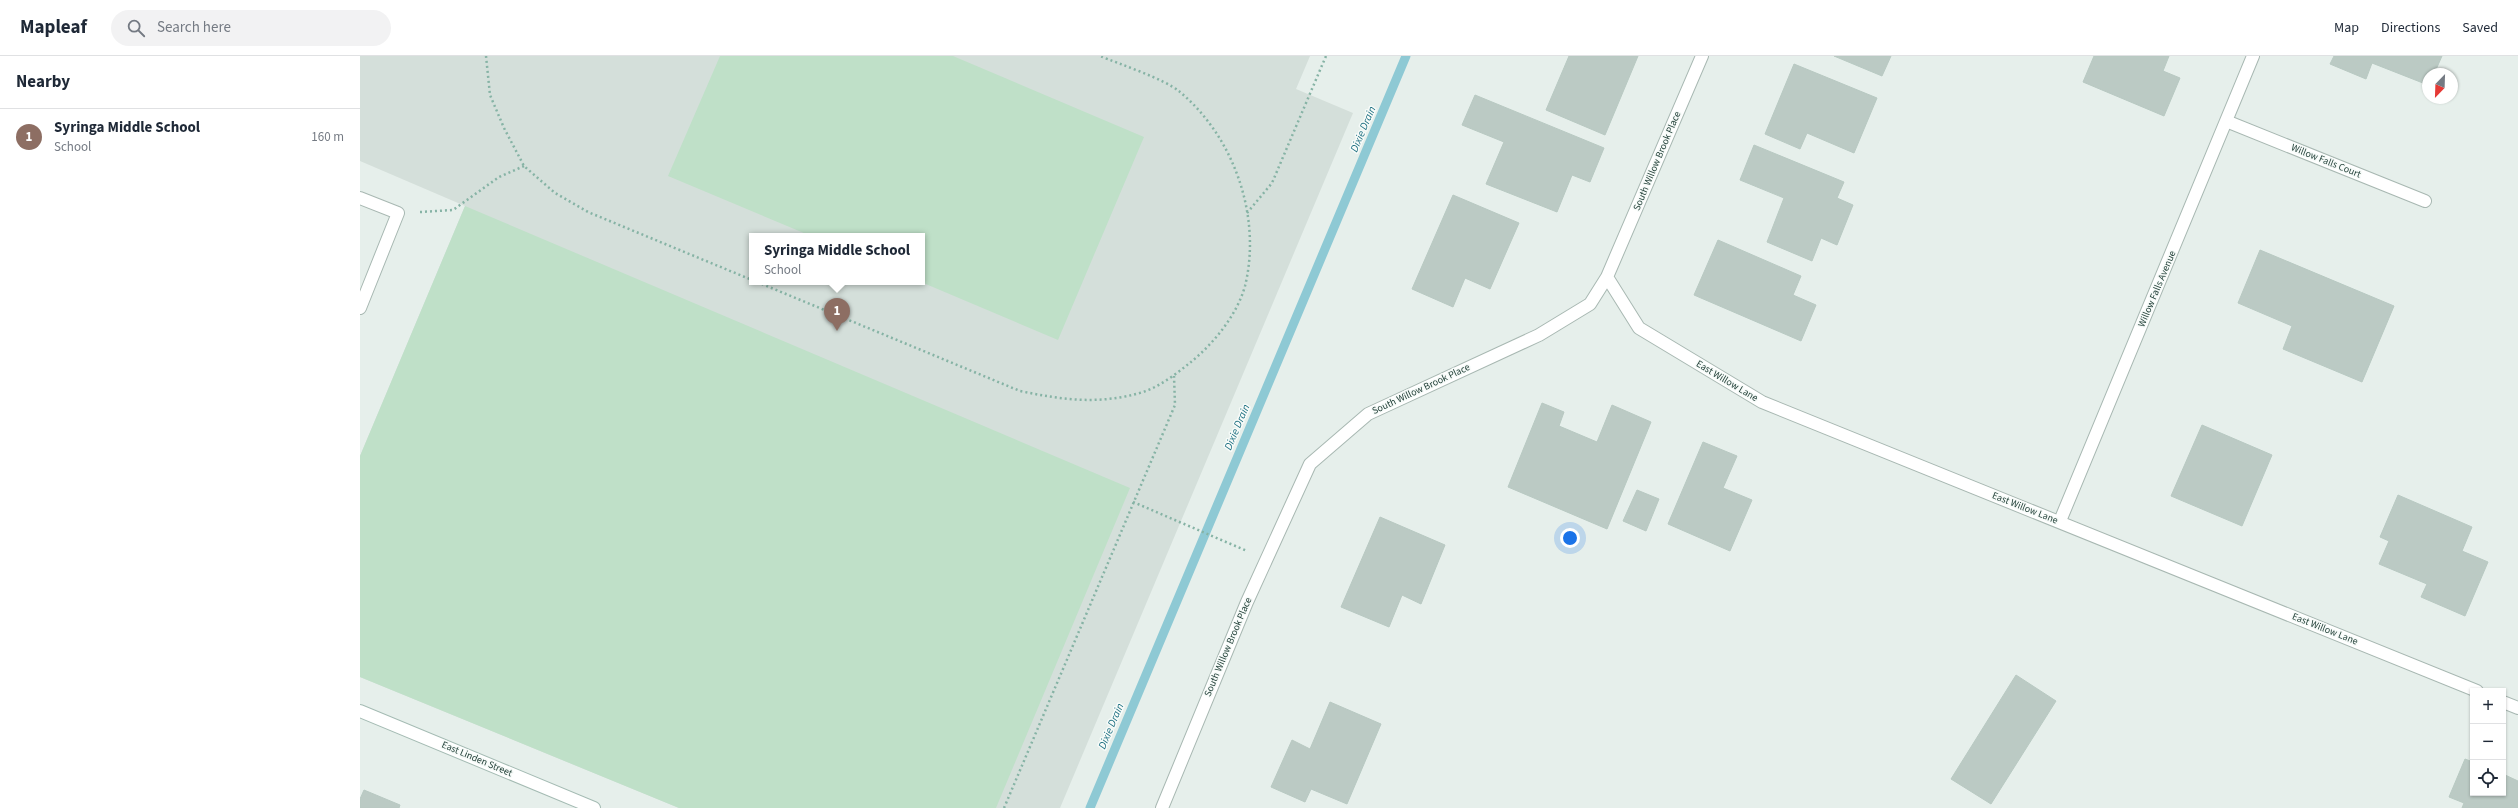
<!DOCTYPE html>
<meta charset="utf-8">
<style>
:root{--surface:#fff;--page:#f2f2f3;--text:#1f2937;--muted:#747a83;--line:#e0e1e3;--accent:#7c3aed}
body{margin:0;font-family:"Source Sans 3",sans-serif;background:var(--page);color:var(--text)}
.controls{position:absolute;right:12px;bottom:12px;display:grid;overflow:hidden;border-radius:0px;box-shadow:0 1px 3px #0004}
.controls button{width:36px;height:36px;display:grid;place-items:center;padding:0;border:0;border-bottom:1px solid var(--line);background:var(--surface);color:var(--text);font:20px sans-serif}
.compass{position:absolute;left:2062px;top:12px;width:36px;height:36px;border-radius:50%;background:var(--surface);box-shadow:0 1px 3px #0004;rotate:203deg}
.you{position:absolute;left:1210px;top:482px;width:14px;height:14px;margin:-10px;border:3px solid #fff;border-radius:50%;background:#1a73e8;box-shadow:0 0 0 6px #1a73e833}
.badge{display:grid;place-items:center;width:26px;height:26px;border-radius:50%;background:var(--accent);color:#fff;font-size:13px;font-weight:700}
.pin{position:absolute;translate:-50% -33px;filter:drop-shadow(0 1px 2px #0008)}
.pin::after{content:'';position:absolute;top:21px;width:14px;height:12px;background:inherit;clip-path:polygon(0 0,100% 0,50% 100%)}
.popup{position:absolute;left:389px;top:177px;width:176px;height:52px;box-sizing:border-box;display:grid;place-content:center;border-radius:0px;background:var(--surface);filter:drop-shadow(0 1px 3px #0005);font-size:13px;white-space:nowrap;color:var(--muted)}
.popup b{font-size:15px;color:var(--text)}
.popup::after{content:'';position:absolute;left:50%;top:100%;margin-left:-8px;border:8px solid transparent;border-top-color:var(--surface)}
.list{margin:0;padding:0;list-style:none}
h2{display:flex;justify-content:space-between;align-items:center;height:52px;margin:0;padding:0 16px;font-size:17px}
h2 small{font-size:13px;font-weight:400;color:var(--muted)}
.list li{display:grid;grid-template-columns:26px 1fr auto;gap:12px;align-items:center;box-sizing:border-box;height:56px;padding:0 16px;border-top:1px solid var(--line)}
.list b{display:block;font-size:15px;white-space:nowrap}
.list p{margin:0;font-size:13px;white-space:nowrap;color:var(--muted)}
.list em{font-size:13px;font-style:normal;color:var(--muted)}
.icon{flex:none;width:22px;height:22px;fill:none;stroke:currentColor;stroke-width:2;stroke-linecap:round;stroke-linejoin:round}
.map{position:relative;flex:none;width:2158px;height:752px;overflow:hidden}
header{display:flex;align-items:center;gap:24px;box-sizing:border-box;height:56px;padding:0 20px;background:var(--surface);border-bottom:1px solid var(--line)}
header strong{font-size:19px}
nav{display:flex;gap:22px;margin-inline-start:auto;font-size:14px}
.search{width:280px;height:36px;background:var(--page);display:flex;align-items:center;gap:10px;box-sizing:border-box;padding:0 14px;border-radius:22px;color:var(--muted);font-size:15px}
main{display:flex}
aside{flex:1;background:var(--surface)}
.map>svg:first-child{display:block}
.built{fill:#d4dfda;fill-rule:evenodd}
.green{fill:#bfe0c8}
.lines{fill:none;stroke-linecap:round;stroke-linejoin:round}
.stream{stroke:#8ec9d4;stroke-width:9}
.building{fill:#bbcac4;stroke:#b8c9c2}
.minor-casing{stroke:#a8b8b2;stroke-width:14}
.secondary-casing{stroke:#a4bbb3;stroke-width:14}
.path{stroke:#86b3a5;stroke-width:2.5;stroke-dasharray:2 3;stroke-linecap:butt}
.minor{stroke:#fff;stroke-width:12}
.secondary{stroke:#fff;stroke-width:12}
.labels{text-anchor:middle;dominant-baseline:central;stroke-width:3;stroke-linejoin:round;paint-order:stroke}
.street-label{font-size:10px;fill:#24423a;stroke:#f7fbf9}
.water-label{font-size:11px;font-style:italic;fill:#1c6f80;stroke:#f7fbf9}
</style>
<header>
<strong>Mapleaf</strong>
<div class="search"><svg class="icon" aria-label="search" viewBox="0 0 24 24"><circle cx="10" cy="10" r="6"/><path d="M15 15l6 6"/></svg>Search here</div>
<nav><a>Map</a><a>Directions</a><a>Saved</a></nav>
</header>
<main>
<aside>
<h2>Nearby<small></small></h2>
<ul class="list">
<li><span class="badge" style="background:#8d6e63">1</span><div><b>Syringa Middle School</b><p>School</p></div><em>160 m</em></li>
</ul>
</aside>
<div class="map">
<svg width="2158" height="752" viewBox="0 0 2158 752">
<rect width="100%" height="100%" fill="#e6efeb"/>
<!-- built -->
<path class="built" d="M0,0H950L936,33L993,57L700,752H319L0,621V400L105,150L0,105ZM392,180H562V226H392Z"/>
<!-- green -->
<path class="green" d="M360,0H593L784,81L698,284L561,226L562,180H451L308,120Z
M105,150L770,432L636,752H319L0,621V400Z"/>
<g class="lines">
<!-- stream -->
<path class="stream" d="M730,752L1046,0"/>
</g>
<!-- building -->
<path class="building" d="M1209,0H1278L1245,79L1186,54Z
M1474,0H1531L1522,20Z
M1734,0H1809L1803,15L1820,22L1804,60L1723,26Z
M1974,0H2082L2074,18H2068V29L2012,7L2006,23L1970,8Z
M1434,8L1517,42L1494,97L1447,77L1440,93L1405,78Z
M1115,39L1244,92L1230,126L1212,119L1197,156L1126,128L1144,86L1102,69Z
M1394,89L1484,126L1477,142L1493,149L1477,189L1461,182L1452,205L1407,186L1424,142L1380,124Z
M1093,139L1159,167L1130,233L1105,222L1093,251L1052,233Z
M1358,184L1441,220L1433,239L1456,249L1441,285L1334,239Z
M1900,194L2034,250L2002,326L1923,293L1932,270L1878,247Z
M1182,347L1204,356L1199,370L1237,386L1252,349L1291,366L1247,473L1148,431Z
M1842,369L1912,399L1882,470L1811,440Z
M1343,386L1377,400L1363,432L1392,444L1370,495L1308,468Z
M1277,434L1299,443L1286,475L1263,465Z
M2038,439L2112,471L2102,495L2128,506L2105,560L2061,541L2067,528L2019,508L2029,485L2020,481Z
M1020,461L1085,489L1061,548L1042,539L1029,571L981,551Z
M1656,619L1696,645L1631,748L1591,723Z
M970,646L1021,668L987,748L951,733L945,746L911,731L932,684L950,693Z
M2105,703L2113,706V737H2143V718L2158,725V752H2102L2104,747L2089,741Z
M4,734L40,749L39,752H0V743Z"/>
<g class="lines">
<defs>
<path id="minor" d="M1866,65L2065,145
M0,142L38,157L0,252
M1247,221L1279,272L1402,346L2117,635
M1700,465L1893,0
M2143,646L2158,652
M802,752L887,546L950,408L1008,358L1179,279L1230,248L1247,221L1342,0"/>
<path id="secondary" d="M0,655L234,752"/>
</defs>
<!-- minor casing -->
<use href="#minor" class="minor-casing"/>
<!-- secondary casing -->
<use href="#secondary" class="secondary-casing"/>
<!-- path -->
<path class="path" d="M126,0L130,39L144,72L164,110L195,137L228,156L392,224
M60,156L93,154L139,121L164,110
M887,157L912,127L966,0
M397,226L660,335C703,344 740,349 783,336C801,330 817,317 831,306C854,287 877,259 885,230C902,161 874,81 820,36C805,23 759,8 740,0
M773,446L887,495
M644,752L815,349L814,320"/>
<!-- minor -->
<use href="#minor" class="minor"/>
<!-- secondary -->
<use href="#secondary" class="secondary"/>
</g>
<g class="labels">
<!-- street labels -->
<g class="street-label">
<text transform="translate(1297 105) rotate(-67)">South Willow Brook Place</text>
<text transform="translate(1966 105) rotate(22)">Willow Falls Court</text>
<text transform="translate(1797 233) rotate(-67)">Willow Falls Avenue</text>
<text transform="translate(1367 325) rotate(31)">East Willow Lane</text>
<text transform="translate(1061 333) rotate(-25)">South Willow Brook Place</text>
<text transform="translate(1665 452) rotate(22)">East Willow Lane</text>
<text transform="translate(1965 573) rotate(22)">East Willow Lane</text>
<text transform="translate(868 591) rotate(-67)">South Willow Brook Place</text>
<text transform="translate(117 703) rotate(23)">East Linden Street</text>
</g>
<!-- water labels -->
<g class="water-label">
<text transform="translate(1003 73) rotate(-67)">Dixie Drain</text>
<text transform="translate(877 371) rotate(-67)">Dixie Drain</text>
<text transform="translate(751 670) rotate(-67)">Dixie Drain</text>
</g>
</g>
</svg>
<div class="controls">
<button>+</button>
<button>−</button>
<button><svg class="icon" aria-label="locate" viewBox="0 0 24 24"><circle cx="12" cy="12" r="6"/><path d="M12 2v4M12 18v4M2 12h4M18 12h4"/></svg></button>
</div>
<svg class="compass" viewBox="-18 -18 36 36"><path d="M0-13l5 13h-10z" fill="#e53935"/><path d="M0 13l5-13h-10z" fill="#747a83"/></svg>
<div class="you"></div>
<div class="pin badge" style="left:477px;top:275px;background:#8d6e63">1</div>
<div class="popup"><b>Syringa Middle School</b>School</div>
</div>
</main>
